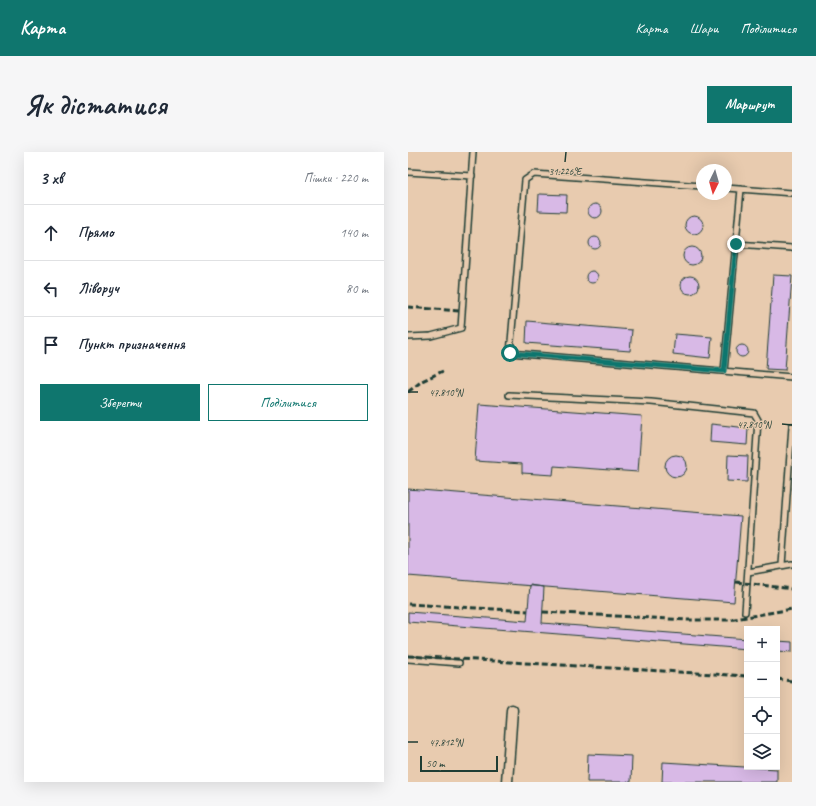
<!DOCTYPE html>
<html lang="uk">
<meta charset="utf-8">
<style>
:root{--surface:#fff;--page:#f6f6f7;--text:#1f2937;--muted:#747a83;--line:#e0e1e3;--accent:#0f766e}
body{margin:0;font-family:Caveat,sans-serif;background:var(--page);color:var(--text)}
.controls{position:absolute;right:12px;bottom:12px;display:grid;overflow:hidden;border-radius:0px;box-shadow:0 4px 16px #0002}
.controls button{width:36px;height:36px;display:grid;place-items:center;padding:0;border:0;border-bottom:1px solid var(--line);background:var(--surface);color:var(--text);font:20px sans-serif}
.compass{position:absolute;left:288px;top:12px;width:36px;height:36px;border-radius:50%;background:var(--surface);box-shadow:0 4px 16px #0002;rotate:185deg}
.scale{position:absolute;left:12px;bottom:10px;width:78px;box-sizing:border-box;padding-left:4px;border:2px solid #1f3d34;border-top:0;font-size:11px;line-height:14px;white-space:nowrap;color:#1f3d34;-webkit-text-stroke:3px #e8cbaf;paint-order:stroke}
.stop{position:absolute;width:12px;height:12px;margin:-9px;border:3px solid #0f766e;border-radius:50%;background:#fff}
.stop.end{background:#0f766e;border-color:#fff;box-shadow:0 1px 4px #0008}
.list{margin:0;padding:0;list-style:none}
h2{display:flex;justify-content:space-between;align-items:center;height:52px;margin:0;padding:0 16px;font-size:17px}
h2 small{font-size:13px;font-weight:400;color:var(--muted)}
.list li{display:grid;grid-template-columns:26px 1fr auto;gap:12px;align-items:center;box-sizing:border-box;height:56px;padding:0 16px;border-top:1px solid var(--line)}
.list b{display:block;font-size:15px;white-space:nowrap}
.list em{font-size:13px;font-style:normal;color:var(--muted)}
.actions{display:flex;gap:8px;padding:12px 16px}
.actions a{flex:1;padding:9px 0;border:1px solid var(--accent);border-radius:0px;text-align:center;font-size:14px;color:var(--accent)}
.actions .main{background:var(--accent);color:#fff}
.icon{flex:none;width:22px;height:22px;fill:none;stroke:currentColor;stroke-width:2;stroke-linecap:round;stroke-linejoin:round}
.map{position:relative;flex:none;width:384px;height:630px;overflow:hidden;border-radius:0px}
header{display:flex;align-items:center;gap:24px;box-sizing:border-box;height:56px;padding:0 20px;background:var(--accent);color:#fff}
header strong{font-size:19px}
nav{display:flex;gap:22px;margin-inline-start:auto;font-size:14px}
.intro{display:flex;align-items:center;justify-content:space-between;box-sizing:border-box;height:96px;padding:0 24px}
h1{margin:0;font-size:28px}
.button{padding:10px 18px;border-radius:0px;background:var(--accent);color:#fff;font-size:14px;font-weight:700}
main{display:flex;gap:24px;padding:0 24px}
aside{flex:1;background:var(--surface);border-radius:0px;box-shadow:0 4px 16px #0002}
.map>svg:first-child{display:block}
.building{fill:#d8b9e6;stroke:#1f3d34}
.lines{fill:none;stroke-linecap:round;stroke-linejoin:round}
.lane-casing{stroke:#1f3d34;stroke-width:8}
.street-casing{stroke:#1f3d34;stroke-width:13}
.lane{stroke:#e8cbaf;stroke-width:5}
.street{stroke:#e8cbaf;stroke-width:10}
.rail{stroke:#1f3d34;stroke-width:3;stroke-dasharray:6 3;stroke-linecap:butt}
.route{stroke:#0f766e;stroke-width:5}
.ticks{fill:none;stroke:#1f3d34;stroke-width:1.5}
.ticks-label{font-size:10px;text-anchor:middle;fill:#1f3d34;stroke:#e8cbaf;stroke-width:3;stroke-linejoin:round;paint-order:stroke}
</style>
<header>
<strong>Карта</strong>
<nav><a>Карта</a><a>Шари</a><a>Поділитися</a></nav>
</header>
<div class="intro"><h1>Як дістатися</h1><a class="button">Маршрут</a></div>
<main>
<aside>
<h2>3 хв<small>Пішки · 220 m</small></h2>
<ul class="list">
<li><svg class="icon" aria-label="ahead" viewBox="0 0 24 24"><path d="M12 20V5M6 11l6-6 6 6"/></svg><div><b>Прямо</b></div><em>140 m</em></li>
<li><svg class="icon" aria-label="left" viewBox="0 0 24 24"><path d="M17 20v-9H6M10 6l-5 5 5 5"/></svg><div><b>Ліворуч</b></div><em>80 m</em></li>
<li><svg class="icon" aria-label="arrive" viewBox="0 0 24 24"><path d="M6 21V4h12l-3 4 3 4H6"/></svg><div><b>Пункт призначення</b></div></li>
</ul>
<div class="actions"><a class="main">Зберегти</a><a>Поділитися</a></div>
</aside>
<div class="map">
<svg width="384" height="630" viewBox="0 0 384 630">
<rect width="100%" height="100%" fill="#e8cbaf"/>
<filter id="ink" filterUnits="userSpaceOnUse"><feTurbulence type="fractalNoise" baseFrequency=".025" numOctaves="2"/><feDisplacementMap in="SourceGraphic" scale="8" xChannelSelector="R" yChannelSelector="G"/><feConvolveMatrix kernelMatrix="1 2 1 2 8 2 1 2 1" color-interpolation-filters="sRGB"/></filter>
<g filter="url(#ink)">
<!-- building -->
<path class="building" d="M131,42L159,43L158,60L130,59Z
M180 59a7 7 0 1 1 14 0a7 7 0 1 1-14 0Z
M277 73a9 9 0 1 1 18 0a9 9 0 1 1-18 0Z
M181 91a6 6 0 1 1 12 0a6 6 0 1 1-12 0Z
M275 104a9 9 0 1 1 18 0a9 9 0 1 1-18 0Z
M178 125a6 6 0 1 1 12 0a6 6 0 1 1-12 0Z
M365,123L384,124L377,218L358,217Z
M273 133a9 9 0 1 1 18 0a9 9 0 1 1-18 0Z
M119,169L224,178L222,199L118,191Z
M267,182L304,185L302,206L265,202Z
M328 199a6 6 0 1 1 12 0a6 6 0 1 1-12 0Z
M71,252L234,264L230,320L146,314L145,323L114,321V312L67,309Z
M303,272L340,276L339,293L302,290Z
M320,303L340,304L339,330L319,329Z
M257 314a11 11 0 1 1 22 0a11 11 0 1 1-22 0Z
M0,337L333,364L326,450L0,424Z
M122,433L136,435L134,471L339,487V497L0,470V460L119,469Z
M369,489L384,490V500L369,499Z
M180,602L224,604L223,630H179Z
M255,610L369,617V630H254Z"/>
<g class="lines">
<defs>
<path id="lane" d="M0,20L64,24
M294,34L126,22L117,28L102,201L384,225
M318,36L384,41
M328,92L384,96
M0,185L23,184L53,176L65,0
M316,219L333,37
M101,243L243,250L346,261L350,268L337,460
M374,413L384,274
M340,420L384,412
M0,507L51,511"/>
<path id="street" d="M99,630L104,558"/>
</defs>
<!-- lane casing -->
<use href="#lane" class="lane-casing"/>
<!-- street casing -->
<use href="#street" class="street-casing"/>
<!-- lane -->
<use href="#lane" class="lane"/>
<!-- street -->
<use href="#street" class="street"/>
<!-- rail -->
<path class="rail" d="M0,155L51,159
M0,240L14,229L35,219
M328,430L384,437
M0,452L120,459
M135,460L281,468H321L384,457
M0,504L339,524
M369,527L384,529"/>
</g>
</g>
<g class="lines" filter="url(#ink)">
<!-- route -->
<path class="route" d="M102,201L316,219L328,92"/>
</g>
<!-- ticks -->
<path class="ticks" d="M157,10L158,0M0,240H10M374,272L384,273M0,590H10"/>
<g class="ticks-label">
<text x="157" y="23">31.226°E</text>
<text x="38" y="244">47.810°N</text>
<text x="346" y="276">47.810°N</text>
<text x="38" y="594">47.812°N</text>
</g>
</svg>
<div class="controls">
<button>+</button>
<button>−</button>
<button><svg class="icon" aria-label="locate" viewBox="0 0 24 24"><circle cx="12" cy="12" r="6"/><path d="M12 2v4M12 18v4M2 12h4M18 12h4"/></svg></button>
<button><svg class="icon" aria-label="layers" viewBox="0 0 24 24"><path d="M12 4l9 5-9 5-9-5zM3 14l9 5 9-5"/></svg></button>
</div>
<svg class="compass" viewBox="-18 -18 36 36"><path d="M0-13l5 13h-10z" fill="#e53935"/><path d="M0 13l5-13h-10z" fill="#747a83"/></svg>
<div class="scale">50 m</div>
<div class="stop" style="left:102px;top:201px"></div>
<div class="stop end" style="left:328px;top:92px"></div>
</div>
</main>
